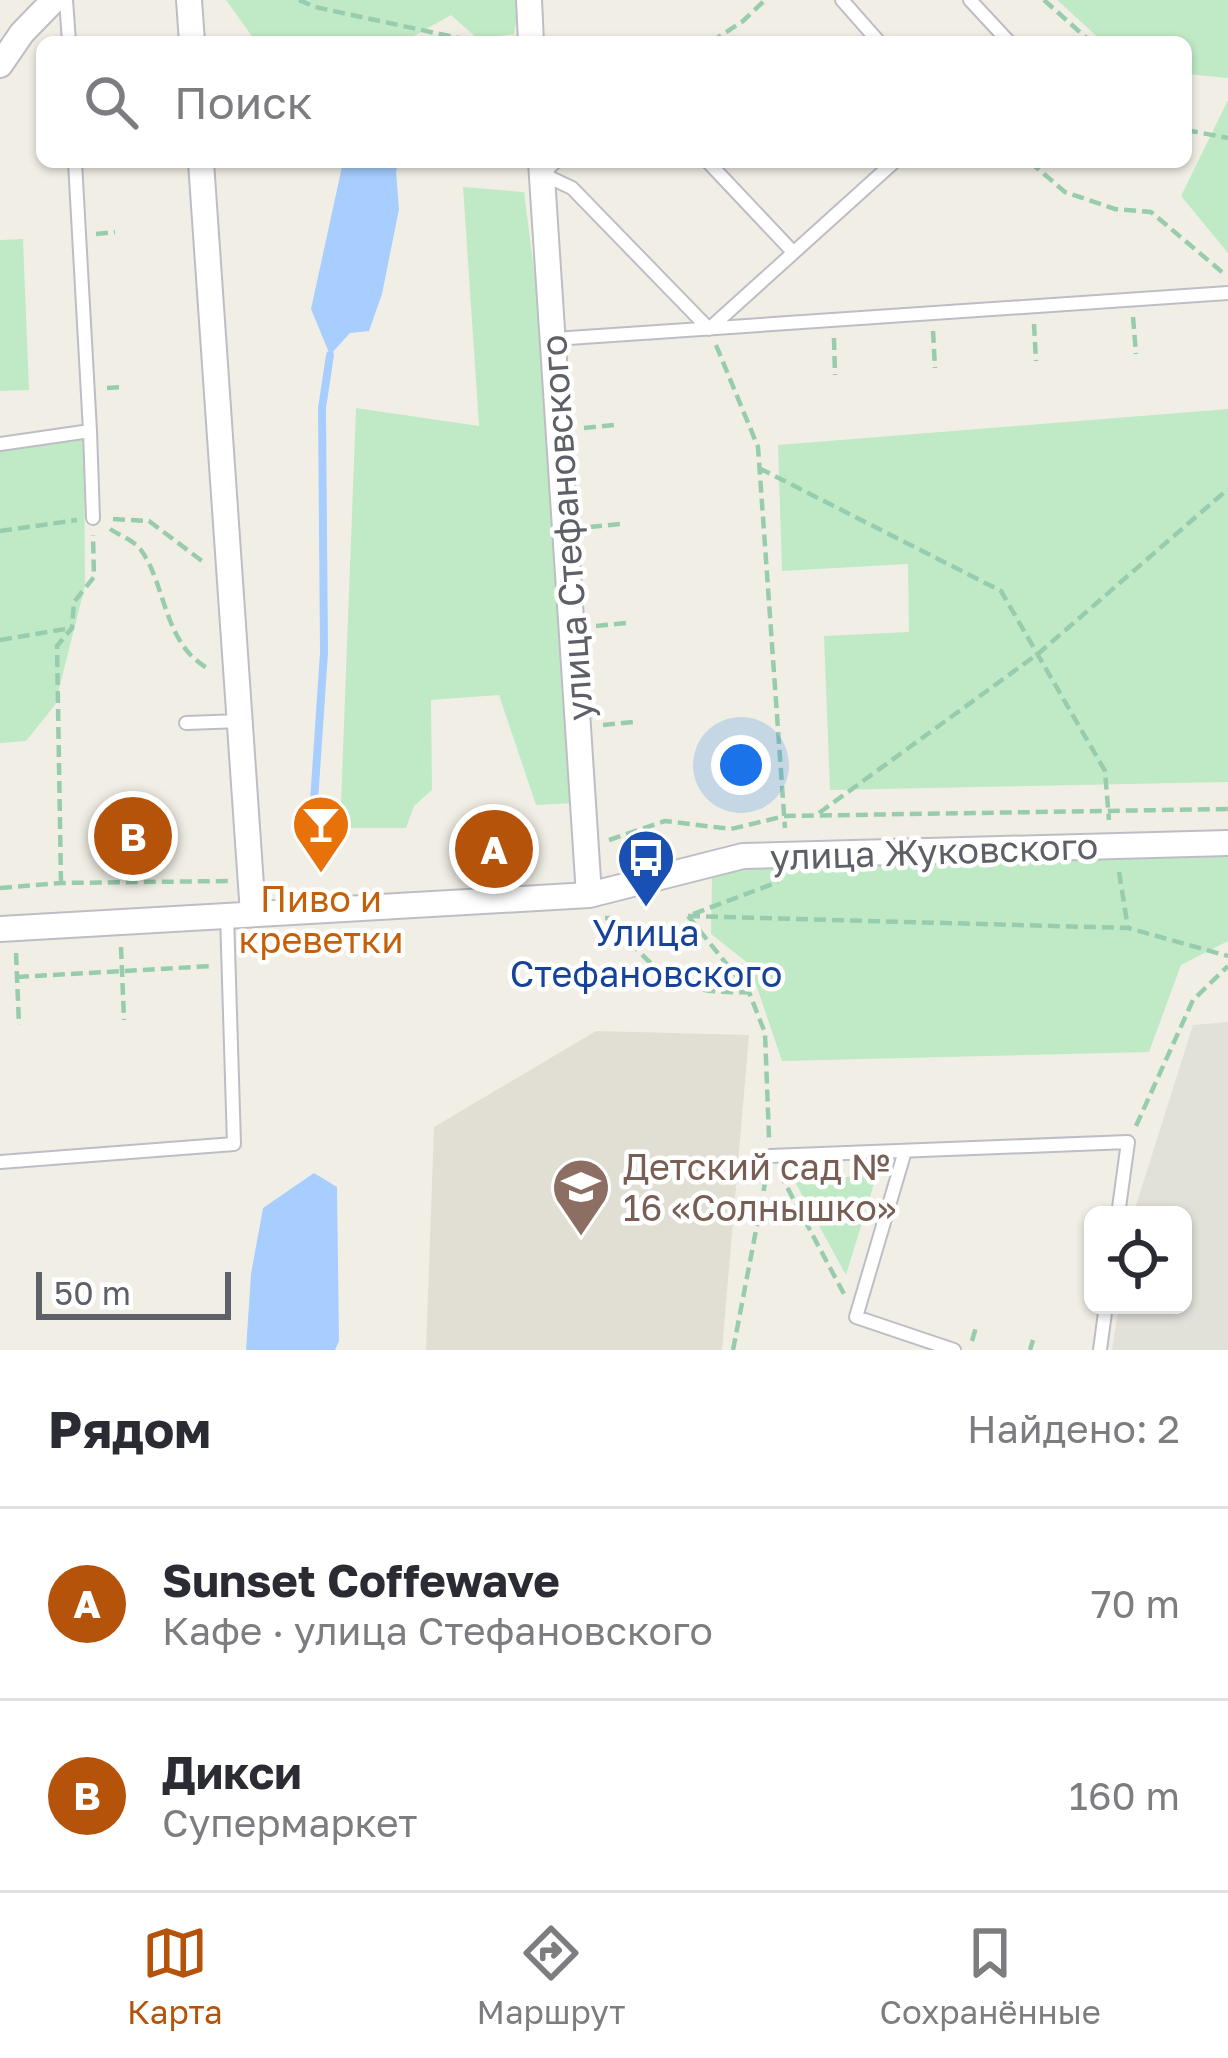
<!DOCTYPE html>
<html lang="ru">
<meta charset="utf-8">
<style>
:root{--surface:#fff;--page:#f2f2f3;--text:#2b2b33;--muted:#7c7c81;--line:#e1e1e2;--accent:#b45309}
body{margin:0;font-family:"Golos Text",sans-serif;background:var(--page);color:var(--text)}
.controls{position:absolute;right:36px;bottom:36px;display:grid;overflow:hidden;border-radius:18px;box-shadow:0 3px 9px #0004}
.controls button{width:108px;height:108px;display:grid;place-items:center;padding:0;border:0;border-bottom:3px solid var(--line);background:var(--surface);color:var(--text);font:60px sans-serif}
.scale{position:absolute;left:36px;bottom:30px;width:195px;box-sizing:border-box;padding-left:12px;border:6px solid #5d6067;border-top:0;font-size:33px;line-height:42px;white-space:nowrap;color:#5d6067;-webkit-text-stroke:9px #fff;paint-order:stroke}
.you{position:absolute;left:741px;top:765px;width:42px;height:42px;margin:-30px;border:9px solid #fff;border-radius:50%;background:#1a73e8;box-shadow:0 0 0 18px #1a73e833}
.badge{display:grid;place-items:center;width:78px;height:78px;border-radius:50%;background:var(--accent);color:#fff;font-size:39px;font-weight:700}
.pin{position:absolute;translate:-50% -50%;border:6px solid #fff;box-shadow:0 3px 12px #0006}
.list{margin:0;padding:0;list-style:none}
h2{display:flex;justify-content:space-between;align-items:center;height:156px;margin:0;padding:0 48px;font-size:51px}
h2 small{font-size:39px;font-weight:400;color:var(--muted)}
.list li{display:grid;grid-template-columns:78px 1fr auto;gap:36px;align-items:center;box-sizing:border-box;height:192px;padding:0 48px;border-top:3px solid var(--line)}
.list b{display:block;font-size:45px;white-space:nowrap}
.list p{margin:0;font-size:39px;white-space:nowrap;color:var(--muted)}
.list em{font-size:39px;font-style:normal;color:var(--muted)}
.icon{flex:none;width:66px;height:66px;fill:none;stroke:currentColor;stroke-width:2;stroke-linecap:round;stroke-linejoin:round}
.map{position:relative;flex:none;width:1228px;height:1350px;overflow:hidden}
.search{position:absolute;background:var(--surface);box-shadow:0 3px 9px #0004;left:36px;right:36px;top:36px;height:132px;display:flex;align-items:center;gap:30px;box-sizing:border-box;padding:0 42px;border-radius:18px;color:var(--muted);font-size:45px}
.sheet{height:540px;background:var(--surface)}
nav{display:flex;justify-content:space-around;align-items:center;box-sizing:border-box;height:168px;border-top:3px solid var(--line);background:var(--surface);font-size:33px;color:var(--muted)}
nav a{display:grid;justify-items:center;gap:6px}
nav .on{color:var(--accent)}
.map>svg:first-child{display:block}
.industrial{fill:#e1e1da}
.education{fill:#e1dfd4}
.green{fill:#c0eac5}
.water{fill:#a7ceff}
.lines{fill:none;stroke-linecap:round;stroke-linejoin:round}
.stream{stroke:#a7ceff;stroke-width:8}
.service-casing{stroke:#bdbec5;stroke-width:16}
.minor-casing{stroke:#bdbec5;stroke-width:28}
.path{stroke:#98ccae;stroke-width:4.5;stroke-dasharray:12 6;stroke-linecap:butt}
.service{stroke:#fff;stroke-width:12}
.minor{stroke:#fff;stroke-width:24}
.labels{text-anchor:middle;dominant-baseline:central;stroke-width:9;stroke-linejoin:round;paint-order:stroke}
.street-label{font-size:36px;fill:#5d6067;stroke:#fff}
.food-label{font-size:36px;fill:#c56008;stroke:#fff}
.transit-label{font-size:36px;fill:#164399;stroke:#fff}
.education-label{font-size:36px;fill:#785e54;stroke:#fff;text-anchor:start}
</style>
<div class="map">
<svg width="1228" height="1350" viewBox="0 0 1228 1350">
<rect width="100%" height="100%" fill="#f1efe5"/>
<!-- industrial -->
<path class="industrial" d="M1228,1022V1350H1112L1119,1305H1183V1215H1133L1193,1025Z"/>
<!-- education -->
<path class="education" d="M596,1031L749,1035L722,1350H426L434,1127Z"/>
<!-- green -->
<path class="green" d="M226,0H520L514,34L478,39L451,15L403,42H256Z
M1057,0H1228V78L1186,74V42H1103Z
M1228,100V253L1181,196Z
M463,187L524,192L546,364L575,803L536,805L499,695L431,700L432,790L414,806L406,828H340L356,408L479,426Z
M23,239L29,390L0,391V240Z
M1228,409V782L830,790L824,636L909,632L908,564L782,571L778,445Z
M84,439L85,586L55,705L26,741L0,743V449Z
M1228,851V941L1181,965L1149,1052L782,1061L749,964L711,934L712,873L743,863Z
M877,1174L846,1275L795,1182Z"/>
<!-- water -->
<path class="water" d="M343,162H399L396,171L399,209L382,294L369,331L350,333L330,355L311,309Z
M314,1173L337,1187L339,1341L335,1350H246L251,1274L263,1208Z"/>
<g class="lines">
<!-- stream -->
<path class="stream" d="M314,801L324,653L322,408L330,355"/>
<defs>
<path id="service" d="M66,0L69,42
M842,0L879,42
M970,0L1009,42
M555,162L542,174L572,188L709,329L894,162
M708,162L793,252
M554,339L1228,293
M90,431L93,518
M0,444L90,431L75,162
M186,723L241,721
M905,1151L856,1317L954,1350
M770,1156L1128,1142L1118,1215
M0,1162L234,1144L227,915
M1100,1350L1106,1305"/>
<path id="minor" d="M189,0L192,42
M529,0L531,42
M0,65L22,33L54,0
M201,162L253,914
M541,162L589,895
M0,929L589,895L743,856L1228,843"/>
</defs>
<!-- service casing -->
<use href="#service" class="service-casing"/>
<!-- minor casing -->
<use href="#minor" class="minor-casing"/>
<!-- path -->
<path class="path" d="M299,0L315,7L477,42
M1044,0L1091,42
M711,42L743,21L765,0
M1186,130L1228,138
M1030,162L1065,192L1115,209L1151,212L1222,272
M96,234L115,232
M1133,317L1136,354
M1034,324L1036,361
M933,331L935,368
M834,338L835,375
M716,345L758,447L785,828
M107,388L125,387
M584,428L614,425
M759,468L1001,591L1105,771L1109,820
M113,519L149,521L202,561
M590,527L620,524
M110,529C119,535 135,541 141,550C167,586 163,646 211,670
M0,531L77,520
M596,626L627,623
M0,640L71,628
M603,725L633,722
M819,813L1039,653L1228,489
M609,840L665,821L731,829L785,816L1228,809
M1119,872L1128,928
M61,883L57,646L72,628L74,602L94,577L93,535
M0,888L61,883L228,881
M693,914L778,882
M688,916L1128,928L1228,956
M688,916L749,992L765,1033L769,1138
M605,918H611C656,974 675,995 749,992
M121,947L124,1020
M16,953L19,1025
M17,977L212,966
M1136,1126L1193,1000L1228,966
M779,1172L844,1294
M972,1341L977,1324
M733,1350L767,1173
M1030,1350L1033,1340"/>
<!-- service -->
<use href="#service" class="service"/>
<!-- minor -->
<use href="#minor" class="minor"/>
</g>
<!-- icons -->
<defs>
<symbol id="bar-pin" viewBox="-11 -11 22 30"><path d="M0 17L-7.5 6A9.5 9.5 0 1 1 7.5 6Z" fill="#e8710a" stroke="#fff"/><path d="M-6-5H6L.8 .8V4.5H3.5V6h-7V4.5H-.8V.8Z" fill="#fff"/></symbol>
<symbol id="bus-pin" viewBox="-11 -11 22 30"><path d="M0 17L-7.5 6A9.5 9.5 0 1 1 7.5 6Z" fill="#1a4fb4" stroke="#fff"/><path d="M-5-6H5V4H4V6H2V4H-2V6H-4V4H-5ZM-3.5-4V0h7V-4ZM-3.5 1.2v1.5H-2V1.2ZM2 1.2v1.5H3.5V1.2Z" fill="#fff"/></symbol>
<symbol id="school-pin" viewBox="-11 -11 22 30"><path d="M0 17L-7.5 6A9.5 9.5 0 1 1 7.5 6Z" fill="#8d6e63" stroke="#fff"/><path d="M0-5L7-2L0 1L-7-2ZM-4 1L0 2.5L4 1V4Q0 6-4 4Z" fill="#fff"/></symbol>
</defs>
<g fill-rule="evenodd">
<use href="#bar-pin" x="288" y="791" width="66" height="90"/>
<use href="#bus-pin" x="613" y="825" width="66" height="90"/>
<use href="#school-pin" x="548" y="1154" width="66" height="90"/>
</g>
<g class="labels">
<!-- street labels -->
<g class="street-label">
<text transform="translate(566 528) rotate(-94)">улица Стефановского</text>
<text transform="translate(934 851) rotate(-2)">улица Жуковского</text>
</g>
<!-- food labels -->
<g class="food-label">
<text x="321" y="898">Пиво и<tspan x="321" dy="41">креветки</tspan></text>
</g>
<!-- transit labels -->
<g class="transit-label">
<text x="646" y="932">Улица<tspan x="646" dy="41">Стефановского</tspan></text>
</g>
<!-- education labels -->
<g class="education-label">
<text x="623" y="1166">Детский сад №<tspan x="623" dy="41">16 «Солнышко»</tspan></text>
</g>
</g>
</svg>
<div class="controls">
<button><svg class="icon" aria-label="locate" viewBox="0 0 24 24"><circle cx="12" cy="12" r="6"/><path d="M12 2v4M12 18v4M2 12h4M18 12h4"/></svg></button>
</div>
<div class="scale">50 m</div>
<div class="you"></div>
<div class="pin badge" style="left:494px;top:849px">A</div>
<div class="pin badge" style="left:133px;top:836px">B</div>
<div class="search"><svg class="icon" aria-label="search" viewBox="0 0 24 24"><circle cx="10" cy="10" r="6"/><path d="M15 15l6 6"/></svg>Поиск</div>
</div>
<section class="sheet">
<h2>Рядом<small>Найдено: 2</small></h2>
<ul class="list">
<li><span class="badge">A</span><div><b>Sunset Coffewave</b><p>Кафе · улица Стефановского</p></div><em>70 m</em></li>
<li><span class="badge">B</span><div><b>Дикси</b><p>Супермаркет</p></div><em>160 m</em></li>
</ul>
</section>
<nav>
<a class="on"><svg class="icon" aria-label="map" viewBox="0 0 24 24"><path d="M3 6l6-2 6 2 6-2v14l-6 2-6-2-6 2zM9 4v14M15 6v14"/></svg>Карта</a>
<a><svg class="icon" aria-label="directions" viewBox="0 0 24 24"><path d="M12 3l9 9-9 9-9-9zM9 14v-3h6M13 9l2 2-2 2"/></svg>Маршрут</a>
<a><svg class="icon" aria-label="saved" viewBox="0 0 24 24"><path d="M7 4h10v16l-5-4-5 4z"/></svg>Сохранённые</a>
</nav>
